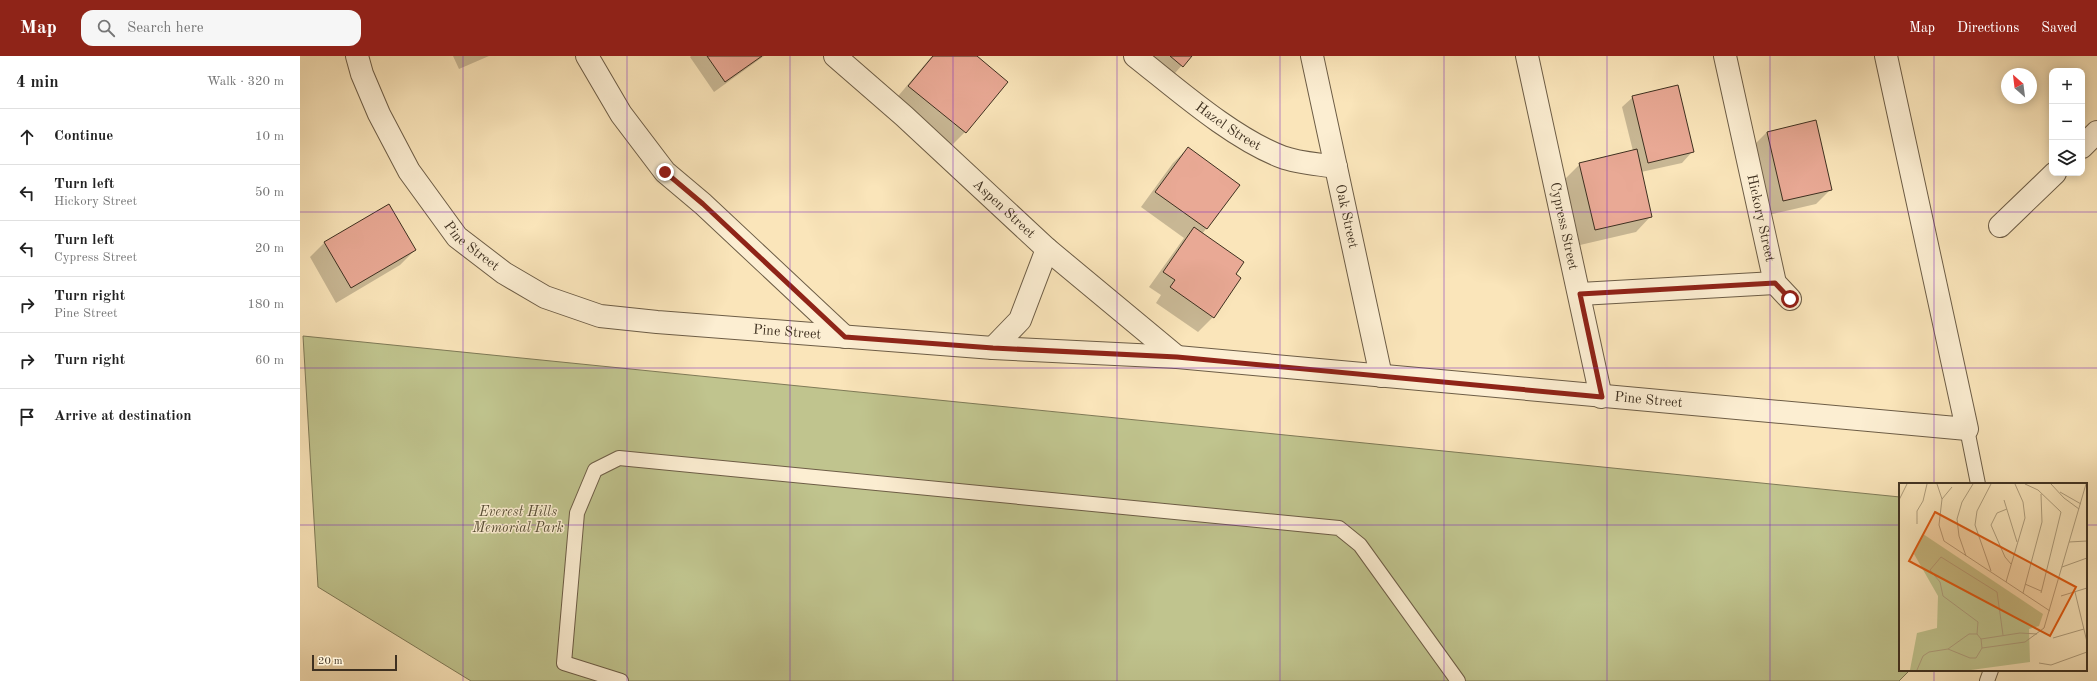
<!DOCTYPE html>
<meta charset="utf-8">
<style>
:root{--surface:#fff;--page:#f6f6f6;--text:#222;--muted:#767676;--line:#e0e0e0;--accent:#8f2418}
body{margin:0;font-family:"Old Standard TT",serif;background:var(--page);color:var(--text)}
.controls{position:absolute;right:12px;top:12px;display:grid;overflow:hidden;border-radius:8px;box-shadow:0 2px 10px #0003}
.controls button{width:36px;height:36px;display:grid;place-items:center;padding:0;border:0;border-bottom:1px solid var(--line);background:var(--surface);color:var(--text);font:20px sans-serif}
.compass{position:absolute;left:1701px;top:12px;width:36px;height:36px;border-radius:50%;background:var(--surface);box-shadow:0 2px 10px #0003;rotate:332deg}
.scale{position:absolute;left:12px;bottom:10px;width:85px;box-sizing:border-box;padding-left:4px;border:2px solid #3e3020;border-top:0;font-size:11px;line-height:14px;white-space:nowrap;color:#3e3020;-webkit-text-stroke:3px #fceed2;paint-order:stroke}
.stop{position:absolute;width:12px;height:12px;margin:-9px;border:3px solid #8f2418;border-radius:50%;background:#fff}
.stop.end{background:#8f2418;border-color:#fff;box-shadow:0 1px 4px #0008}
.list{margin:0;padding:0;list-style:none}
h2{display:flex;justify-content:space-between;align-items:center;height:52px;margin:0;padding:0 16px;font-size:17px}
h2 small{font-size:13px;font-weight:400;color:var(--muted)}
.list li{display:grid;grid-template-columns:26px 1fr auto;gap:12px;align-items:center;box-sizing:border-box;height:56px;padding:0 16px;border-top:1px solid var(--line)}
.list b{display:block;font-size:15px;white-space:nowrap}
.list p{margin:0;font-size:13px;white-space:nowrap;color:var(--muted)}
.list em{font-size:13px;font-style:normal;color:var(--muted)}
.icon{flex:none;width:22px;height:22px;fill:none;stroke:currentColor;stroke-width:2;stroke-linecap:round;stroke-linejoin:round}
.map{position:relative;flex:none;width:1797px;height:625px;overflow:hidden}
header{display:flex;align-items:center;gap:24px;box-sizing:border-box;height:56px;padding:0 20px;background:var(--accent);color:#fff}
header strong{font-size:19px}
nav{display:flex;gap:22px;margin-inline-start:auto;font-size:14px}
.search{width:280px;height:36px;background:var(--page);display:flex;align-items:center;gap:10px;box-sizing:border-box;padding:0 14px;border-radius:12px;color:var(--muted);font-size:15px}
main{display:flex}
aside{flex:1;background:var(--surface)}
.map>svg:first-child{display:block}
.green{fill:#c0c48e;stroke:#7f7a57}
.shadow{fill:#0003}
.building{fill:#e9a995;stroke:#3e3020}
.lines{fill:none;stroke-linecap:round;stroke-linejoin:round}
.lane-casing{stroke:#6d5d46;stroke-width:16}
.street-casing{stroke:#6d5d46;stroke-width:24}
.lane{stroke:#fceed2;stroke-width:14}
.street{stroke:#fceed2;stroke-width:22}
.route{stroke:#8f2418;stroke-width:5}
.grid{fill:none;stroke:#7b2cbf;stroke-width:1;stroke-opacity:0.55}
.labels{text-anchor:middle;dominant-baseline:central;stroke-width:3;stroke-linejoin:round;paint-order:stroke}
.street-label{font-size:14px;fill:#3e3020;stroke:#fceed2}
.park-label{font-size:14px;font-style:italic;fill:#584e36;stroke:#fceed2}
.inset-road{fill:none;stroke:#af9d7c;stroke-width:1}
.view{fill:#e0570d;fill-opacity:0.15;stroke:#e0570d;stroke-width:2}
.inset-edge{fill:none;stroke:#3e3020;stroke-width:2}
</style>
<header>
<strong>Map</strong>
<div class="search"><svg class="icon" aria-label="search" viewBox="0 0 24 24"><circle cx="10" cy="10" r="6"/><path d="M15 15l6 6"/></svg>Search here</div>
<nav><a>Map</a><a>Directions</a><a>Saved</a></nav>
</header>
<main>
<aside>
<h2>4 min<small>Walk · 320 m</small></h2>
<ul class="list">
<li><svg class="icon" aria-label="ahead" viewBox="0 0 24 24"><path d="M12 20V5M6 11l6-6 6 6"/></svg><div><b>Continue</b></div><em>10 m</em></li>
<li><svg class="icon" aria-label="left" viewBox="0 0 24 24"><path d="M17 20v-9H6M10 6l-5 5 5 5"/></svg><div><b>Turn left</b><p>Hickory Street</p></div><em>50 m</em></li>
<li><svg class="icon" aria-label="left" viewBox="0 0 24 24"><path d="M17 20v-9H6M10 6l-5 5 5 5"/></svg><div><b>Turn left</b><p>Cypress Street</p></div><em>20 m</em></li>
<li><svg class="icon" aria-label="right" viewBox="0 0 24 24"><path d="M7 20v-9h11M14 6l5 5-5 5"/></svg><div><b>Turn right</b><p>Pine Street</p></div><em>180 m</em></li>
<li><svg class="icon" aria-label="right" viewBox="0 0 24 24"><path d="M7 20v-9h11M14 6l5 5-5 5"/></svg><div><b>Turn right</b></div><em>60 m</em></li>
<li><svg class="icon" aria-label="arrive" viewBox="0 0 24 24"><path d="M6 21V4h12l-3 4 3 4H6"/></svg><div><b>Arrive at destination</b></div></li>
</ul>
</aside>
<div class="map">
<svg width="1797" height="625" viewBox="0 0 1797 625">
<rect width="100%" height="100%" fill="#fae5ba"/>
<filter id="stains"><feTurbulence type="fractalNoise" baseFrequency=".005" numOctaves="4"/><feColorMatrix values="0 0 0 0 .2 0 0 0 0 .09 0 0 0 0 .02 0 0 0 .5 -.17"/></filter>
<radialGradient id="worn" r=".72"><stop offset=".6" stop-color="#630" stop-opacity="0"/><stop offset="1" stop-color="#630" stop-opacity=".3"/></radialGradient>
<!-- green -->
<path class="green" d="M3,280L1600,441V614H1610L1599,625H171L18,531Z"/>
<!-- shadow -->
<path class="shadow" d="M153,0H189L159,13Z
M391,0H464L414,36L390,1Z
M632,0H676L707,26L665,76L650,91L594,45Z
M836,0H890L868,25Z
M1333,41L1392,96L1382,107L1341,116L1351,160L1336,176L1280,189L1265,123L1280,108L1333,95L1322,51Z
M1467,76L1531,133L1516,148L1468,159L1452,91Z
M888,92L939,129L902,178L934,218L913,261L898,276L856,247L861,239L849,231L884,182L841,151L873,107Z
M25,186L115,194L100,209L36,247L10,201Z"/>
<!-- building -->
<path class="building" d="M407,0H462L425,26Z
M633,0H677L708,26L666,77L608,30Z
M870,0H892L883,11Z
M1378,29L1394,96L1348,107L1332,40Z
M1516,64L1532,134L1483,145L1467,76Z
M888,91L940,129L907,173L855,136Z
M1337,93L1352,161L1295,174L1279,107Z
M89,148L116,194L51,232L24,186Z
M894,171L944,206L936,218L941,222L914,262L870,231L875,224L863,216Z"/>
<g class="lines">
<defs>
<path id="lane" d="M1667,373L1678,428
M321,625L264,607L277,457L295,414L319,402L1039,472L1060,489L1158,625
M1687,625L1691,614"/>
<g id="street">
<path id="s1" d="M57,0L62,18L79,58L109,115L157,181L204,217L245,241L300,260L357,266L693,292L877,301L1667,373L1586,0"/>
<path d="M287,0L321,58L365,116L403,148L545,281"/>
<path id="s2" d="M535,0L604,60L747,193L877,301"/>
<path id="s3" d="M835,0C877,33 932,82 982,101C998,107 1018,108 1036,111"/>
<path id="s4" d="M1012,0L1081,320"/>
<path id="s5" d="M1227,0L1301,341"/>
<path id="s6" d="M1425,0L1475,227L1490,243"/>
<path d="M1782,91L1797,76"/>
<path d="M1700,170L1755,117"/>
<path d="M1280,238L1475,227"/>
<path d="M693,292L720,264L747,193"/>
</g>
</defs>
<!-- lane casing -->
<use href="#lane" class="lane-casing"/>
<!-- street casing -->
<use href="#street" class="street-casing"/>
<!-- lane -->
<use href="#lane" class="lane"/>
<!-- street -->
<use href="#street" class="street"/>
</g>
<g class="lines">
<!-- route -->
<path class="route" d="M365,116L403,148L545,281L693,292L877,301L1302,341L1280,238L1475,227L1490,243"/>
</g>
<!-- grid -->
<path class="grid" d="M163,0V625M327,0V625M490,0V625M653,0V625M817,0V625M980,0V625M1144,0V625M1307,0V625M1470,0V625M1634,0V428M0,156H1797M0,312H1797M0,469H1600M1786,469H1797M1634,614V625"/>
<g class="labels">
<!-- street labels -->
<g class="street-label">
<text stroke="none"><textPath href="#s3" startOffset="117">Hazel Street</textPath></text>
<text stroke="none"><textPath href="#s2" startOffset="228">Aspen Street</textPath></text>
<text stroke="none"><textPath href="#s4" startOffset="164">Oak Street</textPath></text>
<text stroke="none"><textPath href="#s6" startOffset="166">Hickory Street</textPath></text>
<text stroke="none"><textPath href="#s5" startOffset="174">Cypress Street</textPath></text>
<text stroke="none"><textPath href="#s1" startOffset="225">Pine Street</textPath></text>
<text stroke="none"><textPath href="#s1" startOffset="561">Pine Street</textPath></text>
<text stroke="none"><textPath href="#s1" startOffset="1425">Pine Street</textPath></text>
</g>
<!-- park labels -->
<g class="park-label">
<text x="218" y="456">Everest Hills<tspan x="218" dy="16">Memorial Park</tspan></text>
</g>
</g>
<!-- overview -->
<g transform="translate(1599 427)">
<rect width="188" height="188" fill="#fae5ba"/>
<path d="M24,51L144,131L140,143L130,146L131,179L72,187H11L18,150L38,145L39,113L15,71Z" fill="#c0c48e"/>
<path class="inset-road" d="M38,1L43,16L40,42L45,58L151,128M126,1L139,7L162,29L142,110M152,1L165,15L180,26M161,9L182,21M43,16L53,4M0,17L8,1M105,17L118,59M108,26L98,30L92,42L106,74L112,81M18,41V28L24,18L28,1M170,59L188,58M67,73L60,53L58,36L63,19L74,1M163,84L188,75M92,88L76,42L78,28L92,1M107,99L126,35L124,19L116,1M126,101L142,108M176,109L188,159M124,110L143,39L142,11M162,113L188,105M78,151L79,139L44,113L41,99L31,87L42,74L98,109L104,152M154,155L185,146M82,156L121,150L138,151M83,165L126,159L145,145L187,1M140,180L152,182L188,169M18,187L24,173L30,169L49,166L71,175H77L83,165L82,156L78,151H70L49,166"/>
<path class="view" d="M36,29L177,104L151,153L10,78Z"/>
<rect width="188" height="188" class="inset-edge"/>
</g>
<rect width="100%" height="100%" filter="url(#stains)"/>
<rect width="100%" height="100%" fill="url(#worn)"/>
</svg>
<div class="controls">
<button>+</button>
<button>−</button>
<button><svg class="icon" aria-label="layers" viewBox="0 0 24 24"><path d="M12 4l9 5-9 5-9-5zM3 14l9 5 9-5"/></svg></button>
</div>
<svg class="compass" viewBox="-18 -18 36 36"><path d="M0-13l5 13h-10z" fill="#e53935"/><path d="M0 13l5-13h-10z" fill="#767676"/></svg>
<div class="scale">20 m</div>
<div class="stop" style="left:1490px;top:243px"></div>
<div class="stop end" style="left:365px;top:116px"></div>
</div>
</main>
